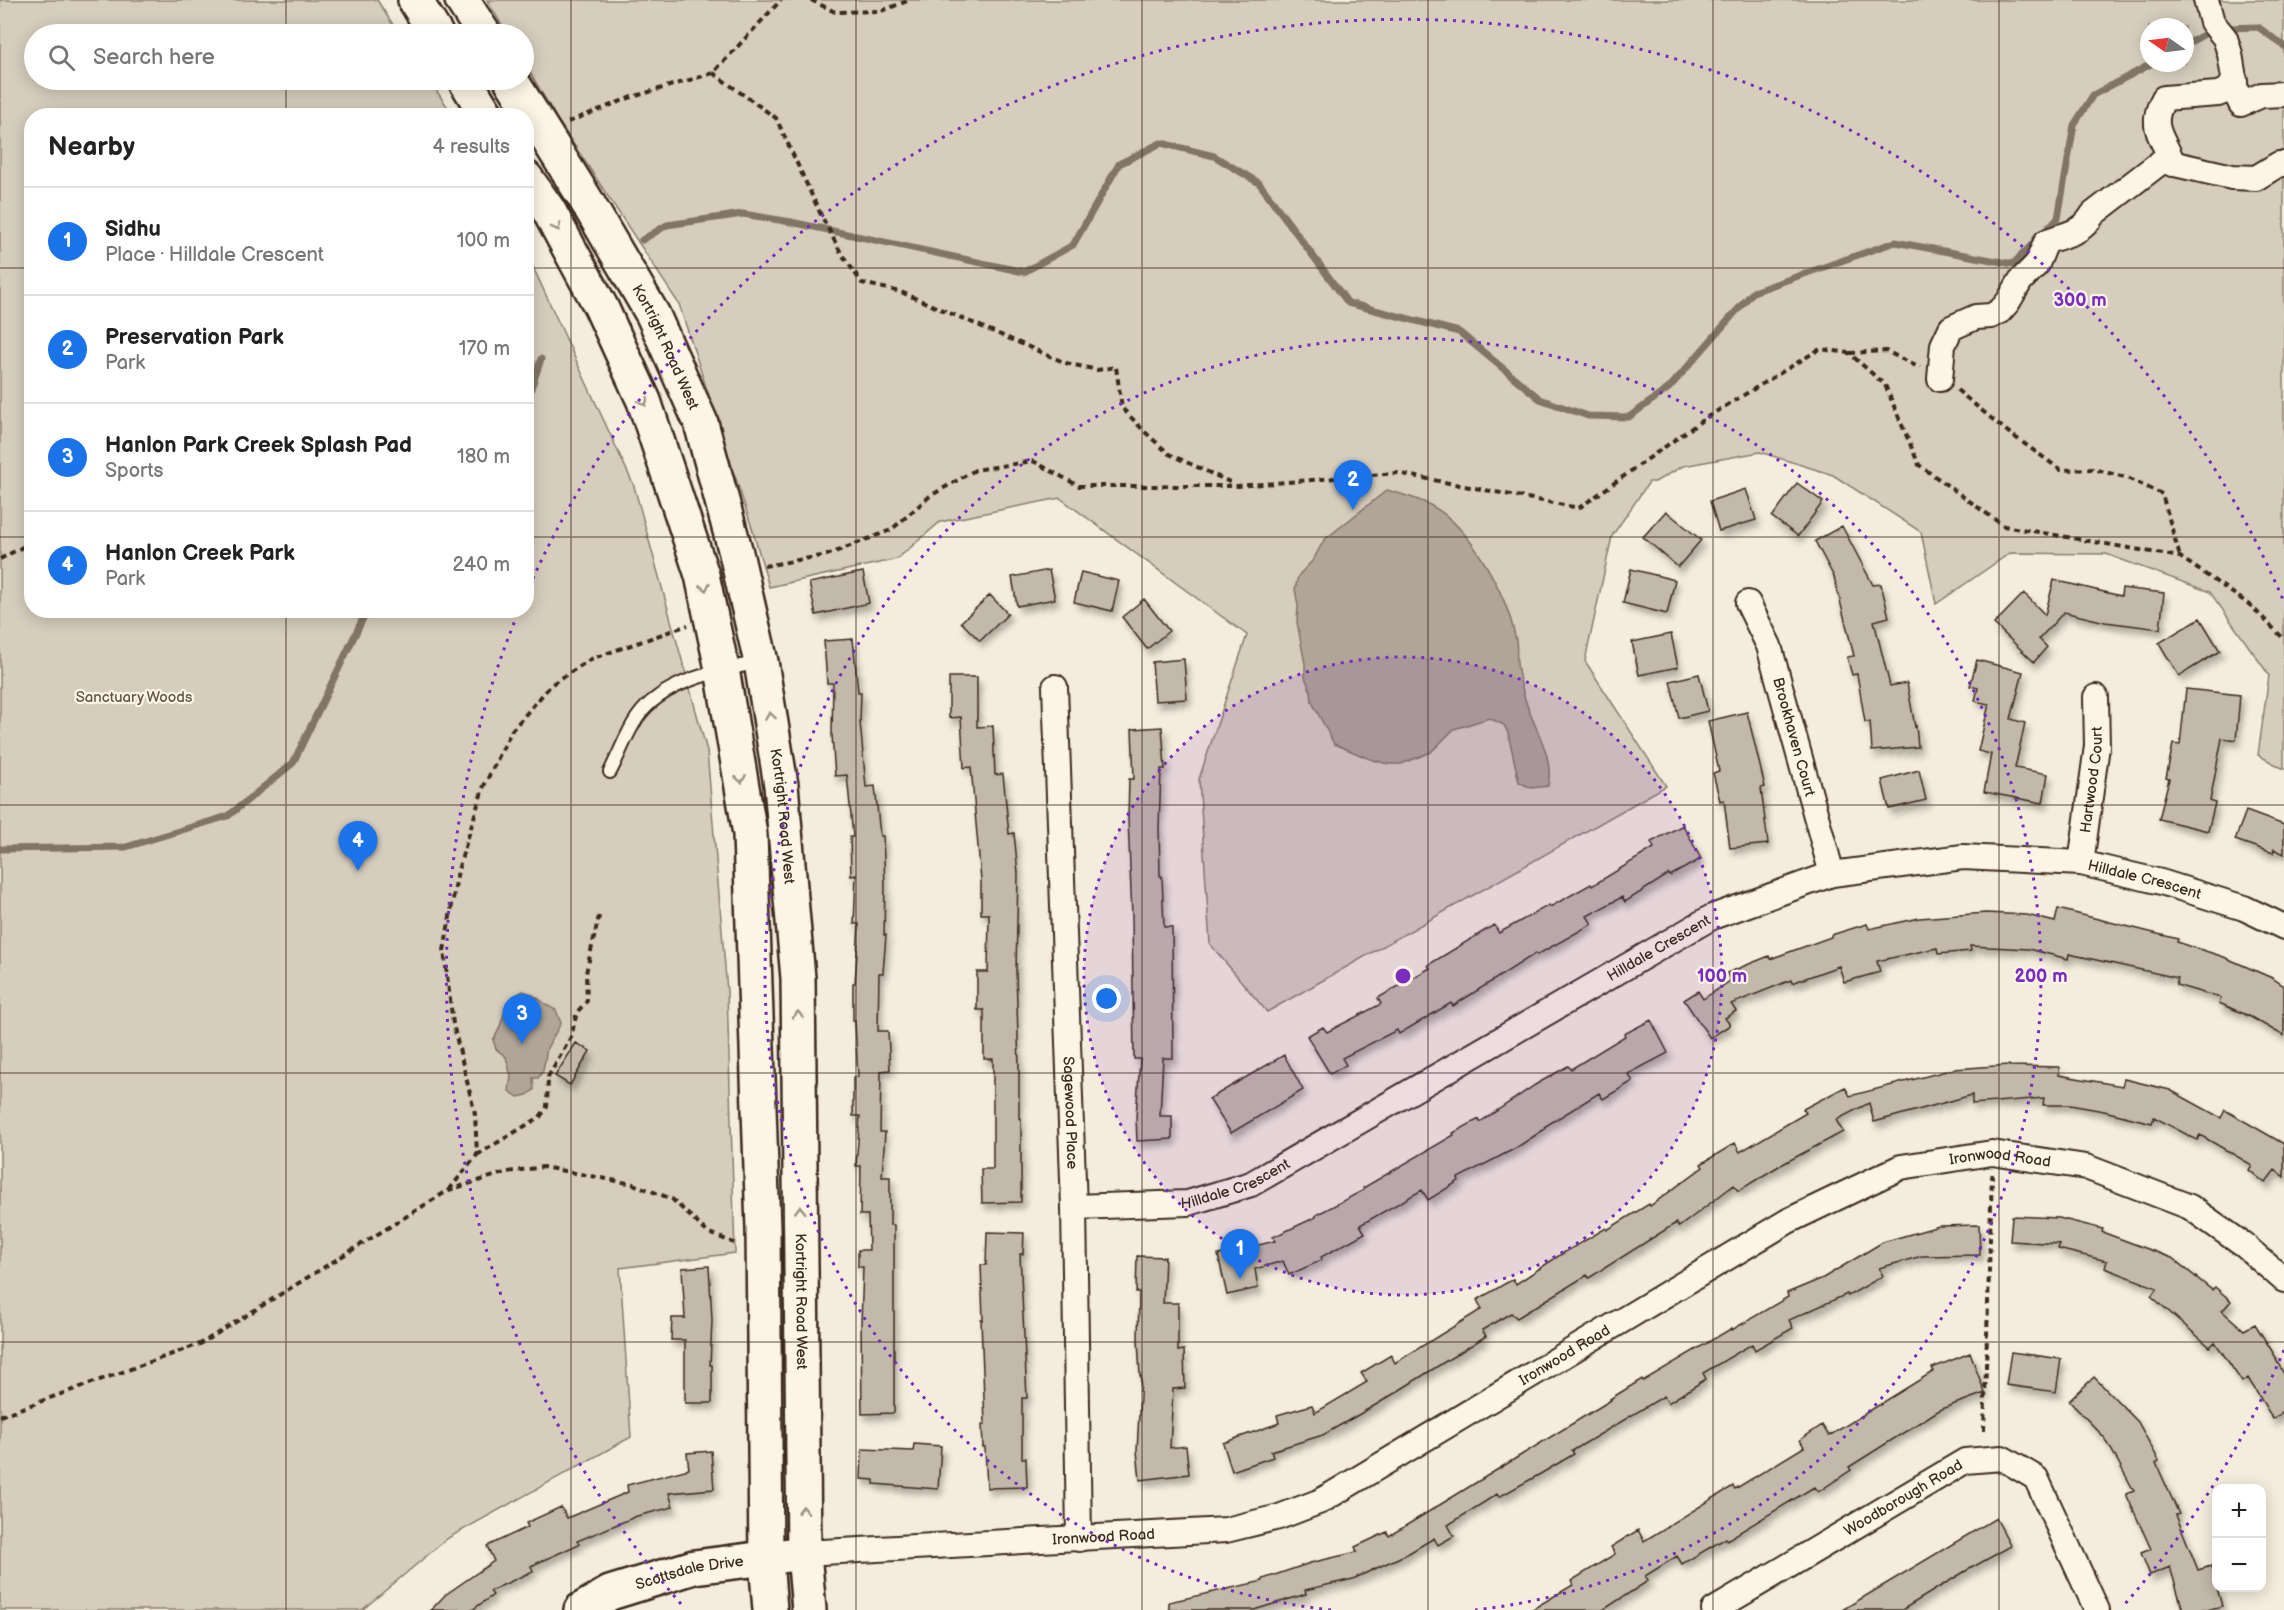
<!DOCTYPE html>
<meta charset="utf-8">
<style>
:root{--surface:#fff;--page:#f2f2f2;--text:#222;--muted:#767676;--line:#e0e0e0;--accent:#1a73e8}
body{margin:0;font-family:"Balsamiq Sans",sans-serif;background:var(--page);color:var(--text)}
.controls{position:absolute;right:18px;bottom:18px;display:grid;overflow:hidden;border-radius:12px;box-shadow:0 3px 15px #0003}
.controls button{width:54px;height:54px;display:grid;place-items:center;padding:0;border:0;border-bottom:2px solid var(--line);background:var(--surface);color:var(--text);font:30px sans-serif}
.compass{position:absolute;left:2140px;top:18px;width:54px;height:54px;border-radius:50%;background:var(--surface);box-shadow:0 3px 15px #0003;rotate:284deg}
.you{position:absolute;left:1107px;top:999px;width:21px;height:21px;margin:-15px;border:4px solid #fff;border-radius:50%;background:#1a73e8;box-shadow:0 0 0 9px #1a73e833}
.badge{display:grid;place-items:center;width:39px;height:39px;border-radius:50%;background:var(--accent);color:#fff;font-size:20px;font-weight:700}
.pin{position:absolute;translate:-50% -50px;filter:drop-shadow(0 2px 3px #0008)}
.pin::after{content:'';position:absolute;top:32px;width:21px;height:18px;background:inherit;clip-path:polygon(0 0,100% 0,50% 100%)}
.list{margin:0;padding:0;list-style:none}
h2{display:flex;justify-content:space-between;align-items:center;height:78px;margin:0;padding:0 24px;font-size:26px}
h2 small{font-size:20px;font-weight:400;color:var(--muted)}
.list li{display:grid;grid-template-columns:39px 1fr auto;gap:18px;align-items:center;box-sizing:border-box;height:108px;padding:0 24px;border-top:2px solid var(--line)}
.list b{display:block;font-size:22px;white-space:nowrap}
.list p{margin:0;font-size:20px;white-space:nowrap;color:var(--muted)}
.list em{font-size:20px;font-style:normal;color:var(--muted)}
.icon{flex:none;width:33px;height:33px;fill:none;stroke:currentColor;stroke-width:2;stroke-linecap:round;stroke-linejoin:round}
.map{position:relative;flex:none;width:2284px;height:1610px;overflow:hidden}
.search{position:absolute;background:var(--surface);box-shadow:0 3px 15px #0003;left:24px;top:24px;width:510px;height:66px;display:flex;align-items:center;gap:15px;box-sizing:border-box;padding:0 21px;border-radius:33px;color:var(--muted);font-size:22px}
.panel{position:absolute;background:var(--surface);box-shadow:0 3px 15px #0003;left:24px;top:108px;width:510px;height:510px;border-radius:24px}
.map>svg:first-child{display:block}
.green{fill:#d6cdbd;stroke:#887c6e;stroke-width:1.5;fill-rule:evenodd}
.water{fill:#b0a596;stroke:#817466;stroke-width:1.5}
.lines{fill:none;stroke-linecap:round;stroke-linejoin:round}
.stream{stroke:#817466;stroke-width:7}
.building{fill:#c3b9aa;stroke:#3b2a1e;stroke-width:1.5;filter:url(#shadow)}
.lane-casing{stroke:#3b2a1e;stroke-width:16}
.street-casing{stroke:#3b2a1e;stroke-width:28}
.secondary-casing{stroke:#3b2a1e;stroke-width:38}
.path{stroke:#3b2a1e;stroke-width:4;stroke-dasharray:6 4.5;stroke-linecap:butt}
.lane{stroke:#fcf5e5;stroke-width:12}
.street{stroke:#fcf5e5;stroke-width:24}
.secondary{stroke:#fcf5e5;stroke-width:33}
.oneway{stroke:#9c9082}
.grid{fill:none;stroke:#3b2a1e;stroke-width:1.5;stroke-opacity:0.55}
.ring{fill:none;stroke:#7b2cbf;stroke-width:3;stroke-dasharray:3 6}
.labels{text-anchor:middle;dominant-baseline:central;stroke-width:4.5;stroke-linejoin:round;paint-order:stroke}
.street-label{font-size:15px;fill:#3b2a1e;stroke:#fcf5e5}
.park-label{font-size:15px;fill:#625346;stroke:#fcf5e5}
.centre{fill:#7b2cbf;stroke:#fcf5e5;stroke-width:3}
.ring-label{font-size:18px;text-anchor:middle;font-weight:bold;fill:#7b2cbf;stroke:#fcf5e5;stroke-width:4.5;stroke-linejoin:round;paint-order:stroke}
</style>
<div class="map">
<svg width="2284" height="1610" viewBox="0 0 2284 1610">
<defs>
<filter id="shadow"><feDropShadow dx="3.5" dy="6" stdDeviation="3" flood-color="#0004"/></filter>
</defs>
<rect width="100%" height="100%" fill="#f4eddd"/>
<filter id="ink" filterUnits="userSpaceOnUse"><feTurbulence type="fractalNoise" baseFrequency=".0167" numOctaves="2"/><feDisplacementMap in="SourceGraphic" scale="12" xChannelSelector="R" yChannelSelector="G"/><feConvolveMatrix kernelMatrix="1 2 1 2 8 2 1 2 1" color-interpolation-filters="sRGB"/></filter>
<g filter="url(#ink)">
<!-- green -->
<path class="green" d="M0,0H377L399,34H34V80H429L453,115L32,116V610H526L527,254L634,486L707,751L727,991L735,1253L620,1268L631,1437L448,1538L362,1610H0Z
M487,0H2284V769L2258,755L2269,675L2210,592L2106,554L2010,553L1936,604L1921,532L1833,475L1760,452L1683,466L1655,482H1649L1612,536L1585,661L1666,786L1267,1012L1210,944L1199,779L1247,635L1060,498L940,522L897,559L769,587L752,528L679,304L557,119L524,62V34H507ZM2149,27H2185V63H2149Z"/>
<!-- water -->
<path class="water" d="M1387,490C1402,494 1416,498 1430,505C1470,525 1506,594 1515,636C1518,646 1516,654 1517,663C1518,675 1522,688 1525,699C1533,727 1555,756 1548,786L1531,788L1519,782L1508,733L1504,725L1489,718L1454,729L1431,752L1401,764H1388L1370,759L1334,744L1312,702L1311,692L1305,677V664L1297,622L1298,606L1295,589L1298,576L1313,560L1324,540Z
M523,991C539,995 541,1004 556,1010L561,1023L547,1048L543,1071L538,1078H533L534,1090L527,1095L518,1097L509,1091L511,1076L506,1057L496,1049L493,1040C506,1022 500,1004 523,991Z"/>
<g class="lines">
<!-- stream -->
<path class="stream" d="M2228,28L2258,27L2284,46
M2185,45L2214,29
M642,240L667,225L743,214L791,222L1024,272L1073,245L1119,164L1161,143L1214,156L1259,183L1348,303L1459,332L1540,399L1588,416L1629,417L1669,388L1753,292L1895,242L2013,264L2058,218L2074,125L2093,95L2153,63
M526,403L541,359
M0,849L126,847L228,816L293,763L367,610"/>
</g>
<!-- building -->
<path class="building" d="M1797,483L1823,502L1798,536L1772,517Z
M1746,489L1756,520L1719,531L1710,501Z
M1666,511L1701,540L1678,567L1643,537Z
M1842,526L1873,585L1881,584L1889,617L1874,621L1890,686L1907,683L1915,727L1916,726L1918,747L1872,751L1870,722H1865L1857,674L1852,675L1847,657L1854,656L1834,577L1815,541Z
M1631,569L1675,580L1667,614L1623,603Z
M1049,570L1055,599L1017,606L1012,577Z
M863,572L869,603L816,615L809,583Z
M1081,572L1119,581L1112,611L1074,602Z
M2054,580L2121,596L2122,588L2164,593L2160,629L2105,622L2064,612L2039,639L2047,647L2034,662L1994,624L2024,593L2045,615Z
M990,595L1008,614L980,641L961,622Z
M1144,599L1169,631L1147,649L1122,617Z
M2200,618L2220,651L2179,676L2159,643Z
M1671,634L1678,667L1639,675L1632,642Z
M853,639L858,692H861L860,722L866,787L875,786L880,836H883L885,885L884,935H886L883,973H879L878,1031H888L890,1070L881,1071L880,1132H885L882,1177H890V1225H894V1413L862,1414L861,1324L863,1267H858V1250H869L868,1215H860L861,1166H856L860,1116H853V1077H858L855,1021H853V983H855L859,924H854L856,875L851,876L850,837H853L847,775L835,776L832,735L833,683H827L824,641Z
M1184,659L1187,699L1155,701L1152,662Z
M1977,660L2023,672L2011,719L2025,723L2015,768L2048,774L2043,803L1984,792L1991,754L1978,751L1989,704L1975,701L1978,688L1970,686Z
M1699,674L1708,711L1679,718L1670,681Z
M949,677H977V727L993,726L995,775L1003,774L1009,834L1014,833L1018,873L1016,972L1019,1068V1118H1021V1202L982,1203L981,1169H993V1059H984V1010H977V972H988L989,914H981V880L971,767L964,768L961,717L949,718Z
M2186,689L2240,695L2236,740L2222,738L2210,801L2215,803L2208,831L2159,819L2169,779L2166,778L2173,744L2180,745Z
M1747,712L1765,787L1761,788L1768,844L1730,848L1724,800L1720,801L1713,773L1719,771L1708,721Z
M1162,727L1165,769H1161L1159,828L1160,876H1162L1164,927H1172L1173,1058H1163L1160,1116H1172V1139L1137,1141L1136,1117L1140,1059H1134L1132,916L1128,819L1129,779H1134L1132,729Z
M1919,770L1926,800L1889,809L1882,780Z
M2246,811L2284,825V854L2274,849L2273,853L2235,840Z
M1683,825L1701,859L1670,876L1669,874L1625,902L1622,897L1587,916L1592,924L1537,955L1536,953L1453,1006L1451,1003L1399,1034L1397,1030L1342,1058L1346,1065L1330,1074L1307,1036L1323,1027L1327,1032L1381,1004L1378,998L1430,968L1428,965L1494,925L1499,933L1549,905L1550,907L1591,884L1592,886L1654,848L1651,842Z
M2058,909L2178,939L2177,942L2224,957L2272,978L2284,986V1036L2249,1016L2219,1003L2221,998L2176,985L2178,978L2069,954L2068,959L2029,949L1970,946L1971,951L1938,954L1937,948L1877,961L1880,972L1844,982L1839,966L1792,983L1791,980L1731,1004L1736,1011L1725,1018L1730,1025L1710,1038L1684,1000L1698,991L1703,999L1730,981L1727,973L1769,956L1770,959L1831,937V935L1867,924L1869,929L1919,918L1986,913L2027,915L2055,922Z
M1651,1020L1668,1053L1628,1074L1633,1081L1603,1099L1599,1093L1544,1127L1545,1129L1516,1148L1458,1178L1459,1181L1428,1200L1422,1190L1360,1225L1365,1233L1321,1257L1322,1260L1289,1275L1283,1261L1255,1269L1258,1288L1227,1295L1218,1255L1275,1241L1273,1237L1316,1217V1215L1364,1190L1363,1188L1454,1135L1453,1133L1479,1119L1480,1122L1535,1085L1568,1066L1571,1069L1625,1036L1624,1034Z
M576,1043L590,1051L570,1085L555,1076Z
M1284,1055L1303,1090L1231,1133L1209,1099Z
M2009,1065V1066L2059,1067V1075L2122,1086L2124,1079L2170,1090L2221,1118L2225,1110L2284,1144V1177L2275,1170L2265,1183L2249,1170L2252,1165L2200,1135L2197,1140L2154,1117L2152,1123L2104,1111L2070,1105H2043L2044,1098L1972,1104V1095L1874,1122L1869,1103L1836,1120L1843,1132L1779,1166L1738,1191L1734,1185L1679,1227L1676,1223L1589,1278L1587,1275L1517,1318L1511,1313L1482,1330L1486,1336L1379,1403L1323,1435L1271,1451L1273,1457L1232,1471L1223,1443L1279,1423L1277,1415L1312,1405L1315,1413L1367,1382L1361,1373L1391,1355L1395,1363L1482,1309L1477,1300L1513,1279L1516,1284L1560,1255L1606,1228L1607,1230L1649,1204L1650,1206L1703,1167L1701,1164L1735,1143L1740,1152L1806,1113L1803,1109L1845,1087L1850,1096L1954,1069Z
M2012,1216L2059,1218L2103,1229L2102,1232L2172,1258L2212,1290L2215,1287L2231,1301L2222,1311L2244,1330L2255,1324L2277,1359L2276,1360L2284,1374V1412L2273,1419L2248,1378L2242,1382L2215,1342L2210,1347L2151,1296L2157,1288L2105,1268L2107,1261L2058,1249L2060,1244L2010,1241Z
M1979,1225L1980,1255L1922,1256L1879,1268L1883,1276L1848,1296L1847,1294L1789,1320L1793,1328L1755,1350L1752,1344L1703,1373L1706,1379L1668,1403L1664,1396L1572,1451L1574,1454L1542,1473L1499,1497L1497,1494L1448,1525L1454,1536L1438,1545L1434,1538L1409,1553L1353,1579L1305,1590L1306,1594L1254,1610H1169V1602L1263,1581V1579L1310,1563L1357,1552L1355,1547L1387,1532L1389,1536L1611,1400L1610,1399L1642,1379L1643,1381L1732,1328V1330L1788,1297L1787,1293L1823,1278L1883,1242L1939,1226Z
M987,1232L1024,1233L1023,1254H1020L1027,1398H1022V1458H1026L1027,1487L987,1488L985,1447H983L982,1424H985L981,1320H983L981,1265H986Z
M1137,1256L1165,1257L1163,1303H1178V1351L1184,1350L1185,1388L1173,1389L1170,1448L1186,1446L1189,1474L1140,1480L1137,1451L1141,1376H1140L1138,1340L1139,1292H1136Z
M709,1266L712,1320L710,1365H712V1403H685V1340H671L672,1318H685L682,1268Z
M2011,1352L2061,1359L2056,1392L2006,1385Z
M1970,1353L1985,1393L1941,1409L1849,1467L1851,1470L1818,1492L1814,1487L1727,1540L1726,1538L1682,1564L1677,1556L1645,1576L1648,1581L1603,1610H1531L1573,1585L1571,1581L1615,1554L1611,1547L1638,1530L1644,1541L1733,1486L1735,1489L1804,1447L1800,1440L1822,1425L1829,1436L1934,1371L1932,1368Z
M2094,1377L2138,1422L2159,1461L2156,1463L2179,1514L2176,1515L2198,1570L2211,1566L2222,1606L2207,1610H2183L2170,1567L2150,1575L2141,1553L2151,1549L2126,1494L2134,1491L2105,1438L2069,1401Z
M914,1444L941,1446L938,1489L874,1484V1480L861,1479L862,1449L913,1451Z
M711,1451L714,1489L669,1493L673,1507L637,1516L577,1541L579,1544L531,1566L533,1571L490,1591L493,1595L472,1610H431L445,1595L494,1561L487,1546L528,1527L526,1523L561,1507L567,1518L628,1492L627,1485L689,1469L687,1453Z
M1996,1518L2011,1546L1964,1572L1902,1610H1842Z"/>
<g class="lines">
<defs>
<path id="lane" d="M610,772C619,755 626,734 637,718C662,681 719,670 760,662"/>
<g id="street">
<path d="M2206,0L2212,22L2225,38L2230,54L2237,96L2241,104L2262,95L2284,94"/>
<path d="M2173,164C2164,138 2147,128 2164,98L2218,94L2228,90L2235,80"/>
<path d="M1940,379L1943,345L1951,328L1976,317L1991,316L2000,311L2008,302L2021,280L2037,264L2046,242C2066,233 2081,235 2093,214L2162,161L2232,177L2256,178L2279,164H2284"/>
<path id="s1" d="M1748,603L1769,646L1832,874"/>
<path id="s2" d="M1055,687L1074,1207L1079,1539"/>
<path id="s3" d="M2081,863L2097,746L2096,697"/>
<path id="s4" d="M1074,1207L1188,1203L1251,1184L1712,917L1832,874L1963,857L2081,863L2161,882L2244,908L2284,927"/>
<path id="s5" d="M804,1553L1226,1530L1279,1517L1321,1501L1788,1221L1901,1167L1992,1153L2086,1167L2190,1207L2245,1246L2284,1280"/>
<path id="s6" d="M1714,1610L1965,1461L2002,1458L2036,1478L2097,1610"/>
</g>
<g id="secondary">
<path d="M415,0L436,34"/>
<path d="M462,0L484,34"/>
<path d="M465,80L487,116"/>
<path id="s7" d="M511,80L586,200L653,315L701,423L736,553L761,662L781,785L798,978L804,1553L809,1610"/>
<path d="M526,178L549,211L601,307L644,401L702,575L722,669L750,834L763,1229L766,1559L770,1610"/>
<path id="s8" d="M581,1610L610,1593L694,1567L789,1555"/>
</g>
</defs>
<!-- lane casing -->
<use href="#lane" class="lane-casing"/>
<!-- street casing -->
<use href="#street" class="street-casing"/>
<!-- secondary casing -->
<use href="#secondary" class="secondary-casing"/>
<!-- path -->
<path class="path" d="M811,0L835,12L881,11L910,0
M713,73L776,118L821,215L841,253L862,283L901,292L1066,363L1097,370L1116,367L1122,408L1145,432L1169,454L1234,484
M568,122L629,98L713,73L781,0
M1850,353L1886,351L1920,368
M1957,390L2008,432L2061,470L2093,469L2125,477L2162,494L2180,557
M0,559L32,542
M764,566L827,555L891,530L930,496L975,470L1033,461L1079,486H1238L1397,473L1579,508L1704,419L1820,349L1849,353L1885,385L1919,465L2004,526L2180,557L2250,605L2284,639
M477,1155L540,1117L547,1107L548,1077L571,1037L577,1012L587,1001L586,973L599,916
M449,1190L477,1155L475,1114L453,1024L444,951L458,870L483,788L512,730L552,684L591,659L688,625
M0,1416L200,1344L449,1190L507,1172L543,1167L633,1184L672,1199L707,1232L734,1243
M1984,1431L1992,1174"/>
<!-- lane -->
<use href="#lane" class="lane"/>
<!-- street -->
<use href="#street" class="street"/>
<!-- secondary -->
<use href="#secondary" class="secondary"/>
</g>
<!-- one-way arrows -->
<defs><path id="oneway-chevron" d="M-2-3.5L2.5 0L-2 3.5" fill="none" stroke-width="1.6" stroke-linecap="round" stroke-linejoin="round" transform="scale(1.5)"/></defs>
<g class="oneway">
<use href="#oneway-chevron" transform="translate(557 227) rotate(62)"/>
<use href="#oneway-chevron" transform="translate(644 402) rotate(68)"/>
<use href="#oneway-chevron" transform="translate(705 587) rotate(78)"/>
<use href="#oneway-chevron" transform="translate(770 716) rotate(-99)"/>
<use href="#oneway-chevron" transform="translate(741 779) rotate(80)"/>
<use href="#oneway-chevron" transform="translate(798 1015) rotate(-91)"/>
<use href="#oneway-chevron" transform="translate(800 1210) rotate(-91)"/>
<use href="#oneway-chevron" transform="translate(803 1510) rotate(-91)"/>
</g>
</g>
<!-- grid -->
<path class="grid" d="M286,0V34M571,0V1610M856,0V1610M1142,0V1610M1428,0V1610M1713,0V1610M1999,0V1610M286,80V116M0,268H32M526,268H2284M0,537H32M526,537H2284M286,610V1610M0,805H2284M0,1073H2284M0,1342H2284"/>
<!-- distance rings -->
<circle cx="1403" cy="976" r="319" fill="#7b2cbf" fill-opacity=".12"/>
<g class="ring">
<circle cx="1403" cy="976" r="319"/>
<path d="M1331 1610A638 638 0 1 1 1475 1610"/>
<path d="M2284 1350A957 957 0 0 1 2125 1604M681 1604A957 957 0 0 1 516 618M529 587A957 957 0 0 1 2284 602"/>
</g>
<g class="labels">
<!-- street labels -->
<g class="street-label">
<text stroke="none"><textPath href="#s7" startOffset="309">Kortright Road West</textPath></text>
<text stroke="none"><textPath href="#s1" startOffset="142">Brookhaven Court</textPath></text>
<text stroke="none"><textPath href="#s3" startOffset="84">Hartwood Court</textPath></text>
<text stroke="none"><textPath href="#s7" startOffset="795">Kortright Road West</textPath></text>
<text stroke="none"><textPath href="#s4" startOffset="1156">Hilldale Crescent</textPath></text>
<text stroke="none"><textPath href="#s4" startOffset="651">Hilldale Crescent</textPath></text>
<text stroke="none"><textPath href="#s2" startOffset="426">Sagewood Place</textPath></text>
<text stroke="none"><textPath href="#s5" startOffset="1292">Ironwood Road</textPath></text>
<text stroke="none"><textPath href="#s4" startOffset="165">Hilldale Crescent</textPath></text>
<text stroke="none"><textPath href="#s7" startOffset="1281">Kortright Road West</textPath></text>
<text stroke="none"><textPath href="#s5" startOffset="806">Ironwood Road</textPath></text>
<text stroke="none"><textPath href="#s6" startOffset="220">Woodborough Road</textPath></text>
<text stroke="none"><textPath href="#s5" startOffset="300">Ironwood Road</textPath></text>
<text stroke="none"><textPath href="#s8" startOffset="116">Scottsdale Drive</textPath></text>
</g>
<!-- park labels -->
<g class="park-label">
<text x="134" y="697">Sanctuary Woods</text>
</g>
</g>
<circle cx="1403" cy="976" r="9" class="centre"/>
<g class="ring-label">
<text x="2080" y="306">300 m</text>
<text x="1722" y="982">100 m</text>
<text x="2041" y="982">200 m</text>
</g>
</svg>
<div class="controls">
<button>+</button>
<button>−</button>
</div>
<svg class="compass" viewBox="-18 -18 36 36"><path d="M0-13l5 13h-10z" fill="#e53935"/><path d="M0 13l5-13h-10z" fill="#767676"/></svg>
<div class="you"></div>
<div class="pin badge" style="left:1240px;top:1279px">1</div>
<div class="pin badge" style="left:1353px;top:510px">2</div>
<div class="pin badge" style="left:522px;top:1044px">3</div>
<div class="pin badge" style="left:358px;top:871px">4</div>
<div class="search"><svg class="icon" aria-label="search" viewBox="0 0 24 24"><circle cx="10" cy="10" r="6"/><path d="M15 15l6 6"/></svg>Search here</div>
<section class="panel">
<h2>Nearby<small>4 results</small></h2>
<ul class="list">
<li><span class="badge">1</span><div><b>Sidhu</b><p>Place · Hilldale Crescent</p></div><em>100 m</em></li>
<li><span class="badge">2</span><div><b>Preservation Park</b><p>Park</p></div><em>170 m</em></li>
<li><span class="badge">3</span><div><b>Hanlon Park Creek Splash Pad</b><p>Sports</p></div><em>180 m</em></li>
<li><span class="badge">4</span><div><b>Hanlon Creek Park</b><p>Park</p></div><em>240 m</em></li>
</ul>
</section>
</div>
